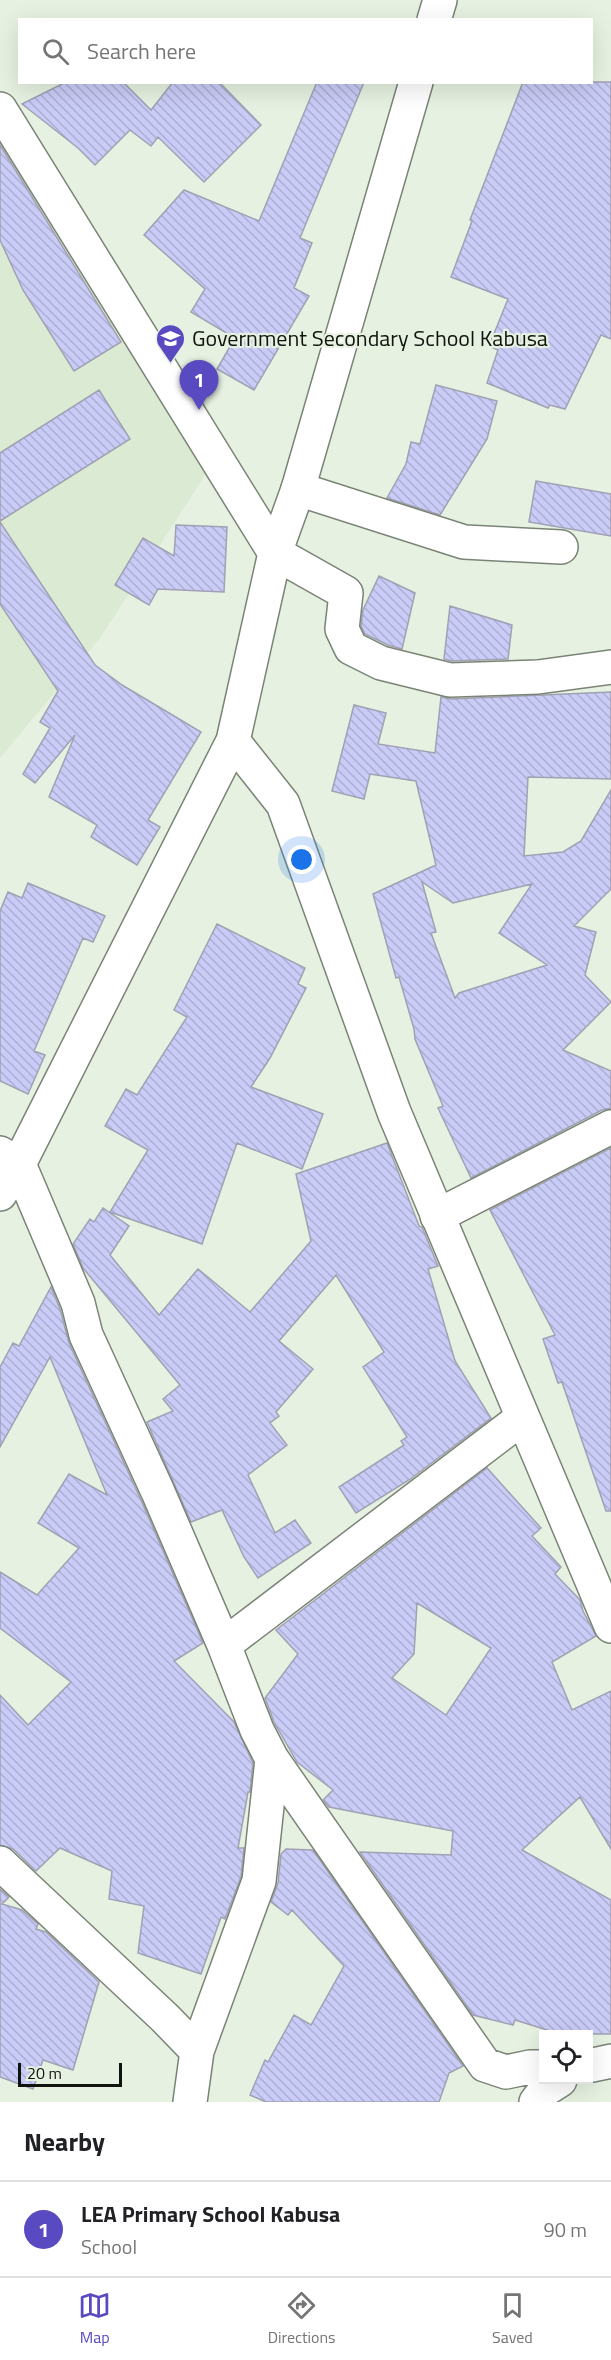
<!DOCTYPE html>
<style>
:root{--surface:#fff;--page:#f2f2f2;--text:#202124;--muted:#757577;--line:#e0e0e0;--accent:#594ac2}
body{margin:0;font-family:"Titillium Web",sans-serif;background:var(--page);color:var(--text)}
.controls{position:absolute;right:18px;bottom:18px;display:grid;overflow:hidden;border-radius:0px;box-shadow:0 6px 24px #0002}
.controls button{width:54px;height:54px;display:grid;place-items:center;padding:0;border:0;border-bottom:2px solid var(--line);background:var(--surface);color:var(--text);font:30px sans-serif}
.scale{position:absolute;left:18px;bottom:15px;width:104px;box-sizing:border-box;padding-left:6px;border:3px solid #10140e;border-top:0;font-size:16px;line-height:21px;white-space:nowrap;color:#10140e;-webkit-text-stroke:4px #e6f1e1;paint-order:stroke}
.you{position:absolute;left:302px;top:860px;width:21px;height:21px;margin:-15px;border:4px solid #fff;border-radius:50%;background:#1a73e8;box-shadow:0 0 0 9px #1a73e833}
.badge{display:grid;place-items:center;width:39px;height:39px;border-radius:50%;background:var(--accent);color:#fff;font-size:20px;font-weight:700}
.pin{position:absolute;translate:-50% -50px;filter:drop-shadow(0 2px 3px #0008)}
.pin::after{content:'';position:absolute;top:32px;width:21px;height:18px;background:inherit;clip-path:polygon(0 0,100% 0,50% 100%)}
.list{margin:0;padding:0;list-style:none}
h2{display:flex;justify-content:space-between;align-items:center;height:78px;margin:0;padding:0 24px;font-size:26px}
h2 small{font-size:20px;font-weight:400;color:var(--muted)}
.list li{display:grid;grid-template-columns:39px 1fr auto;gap:18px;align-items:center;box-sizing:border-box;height:96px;padding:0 24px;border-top:2px solid var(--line)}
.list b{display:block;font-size:22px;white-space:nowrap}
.list p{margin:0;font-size:20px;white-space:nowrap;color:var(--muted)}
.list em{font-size:20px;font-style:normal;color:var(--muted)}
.icon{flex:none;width:33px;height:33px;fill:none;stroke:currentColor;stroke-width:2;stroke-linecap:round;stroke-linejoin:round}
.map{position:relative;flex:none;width:611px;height:2102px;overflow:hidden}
.search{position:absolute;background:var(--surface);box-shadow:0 6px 24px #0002;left:18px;right:18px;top:18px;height:66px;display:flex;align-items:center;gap:15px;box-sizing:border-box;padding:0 21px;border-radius:0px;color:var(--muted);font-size:22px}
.sheet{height:174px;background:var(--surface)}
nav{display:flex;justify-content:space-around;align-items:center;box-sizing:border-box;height:84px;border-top:2px solid var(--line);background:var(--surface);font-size:16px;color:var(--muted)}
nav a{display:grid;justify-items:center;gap:3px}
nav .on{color:var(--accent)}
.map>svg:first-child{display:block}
.built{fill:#daead3}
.building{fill:url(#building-back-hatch);stroke:#a0a1b2;stroke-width:1.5;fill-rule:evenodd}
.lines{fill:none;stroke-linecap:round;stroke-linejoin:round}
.street-casing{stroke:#7a8476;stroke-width:36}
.secondary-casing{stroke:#7a8476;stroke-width:36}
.street{stroke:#fff;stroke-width:33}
.secondary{stroke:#fff;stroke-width:33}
.labels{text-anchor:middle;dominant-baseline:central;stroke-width:4.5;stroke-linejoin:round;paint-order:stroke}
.poi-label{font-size:22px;fill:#10140e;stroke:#e6f1e1;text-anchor:start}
</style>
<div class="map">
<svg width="611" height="2102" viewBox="0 0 611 2102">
<defs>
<pattern id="building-back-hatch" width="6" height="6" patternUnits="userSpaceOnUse" patternTransform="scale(1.5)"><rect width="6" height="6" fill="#caccf8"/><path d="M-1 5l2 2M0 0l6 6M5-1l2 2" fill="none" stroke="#acaed3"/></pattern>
</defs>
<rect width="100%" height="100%" fill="#e6f1e1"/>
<!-- built -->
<path class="built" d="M0,109L207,472L100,638L0,758Z"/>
<!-- building -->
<path class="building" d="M66,82H123L151,110L173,82H219L261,125L204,182L158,137L151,146L130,130L95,165L78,148L22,104Z
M317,82H364L300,238L312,243L294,288L309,296L254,390L217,369L235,338L191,312L205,289L144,235L184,190L259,221Z
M523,82H611V339L601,335L565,409L550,405L548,408L487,383L498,350L489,346L508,299L451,277L472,221L470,220Z
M0,145L121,342L74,371L23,290L0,240Z
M436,385L497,401L487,439L440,515L387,498L406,464L411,442L420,444Z
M99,390L130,439L0,521V453Z
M536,481L611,494V536L529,522Z
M0,522L95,665L122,685L201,732L148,820L160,827L137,865L91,837L97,825L49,797L75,735L35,783L23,774L50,728L40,722L58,691L0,604Z
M176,525L227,527L224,592L158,589L149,605L115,585L143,538L174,556Z
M379,576L415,593L402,649L388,645L365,634L361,626L363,610Z
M450,606L512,625L508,659L452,661L444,659Z
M611,692V779L528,777L524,856L563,852L581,841L611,790V889L574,926L596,932L585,975L611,1002L563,1050L611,1071V1108L602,1110L471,1178L438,1108L443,1106L415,1039L414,1029L399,977L396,978L373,894L436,865L416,781L370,774L364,799L332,791L354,705L386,713L378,744L435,753L441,697L451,699ZM422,882L453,903L532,884L499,933L547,965L459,993L455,998L431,933L436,932Z
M28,883L105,916L93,942L83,938L34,1051L45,1055L28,1094L0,1081V911L8,892L22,898Z
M217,924L305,968L298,984L306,988L270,1058L251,1087L323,1114L302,1169L237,1143L202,1244L110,1212L148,1150L105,1126L126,1089L137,1095L187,1017L174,1010Z
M387,1143L419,1226L422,1227L438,1266L428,1269L455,1361L491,1418L409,1480L356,1513L339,1487L404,1445L401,1441L407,1437L363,1367L384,1352L336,1275L279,1341L313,1369L276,1412L279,1416L270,1423L287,1445L248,1475L275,1533L295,1520L311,1543L258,1578L244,1557L222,1510L191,1522L147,1422L173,1411L163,1399L180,1385L83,1268L73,1244L90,1219L94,1222L103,1208L129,1226L110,1255L159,1315L198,1269L250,1312L311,1241L296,1174Z
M611,1148V1511H606L562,1382L558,1383L543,1339L555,1335L490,1210Z
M51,1287L60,1309L69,1343L141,1500L203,1643L174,1661L234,1722L253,1763L250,1792H248L238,1848H244L241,1877L225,1919L221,1917L201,1974L138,1953L144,1906L109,1899L112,1871L60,1848L36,1871L13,1849L0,1845V1695L28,1725L71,1682L0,1628V1572L37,1595L79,1548L38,1523L69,1474L107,1495L50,1357L0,1447V1367L13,1343L19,1346Z
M487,1468L541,1528L532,1536L561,1567L555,1574L580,1600L583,1611L596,1636L552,1662L572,1710L611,1691V1849L580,1797L522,1850L611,1900V2034H560L515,2020L513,2025L473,2015L360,1852L451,1855L453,1831L329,1807L323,1800L333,1790L297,1762L274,1722L265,1698L298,1654L276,1630ZM417,1603L491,1648L446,1715L392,1678L414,1654Z
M286,1849L313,1850L463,2066L449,2073L439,2102H266L250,2095L265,2060L268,2062L294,2015L311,2025L344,1966L292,1910L288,1915L271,1902L278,1883L281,1854Z
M0,1889L9,1897L2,1904L22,1910L38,1924L36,1929L46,1932L99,1982L73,2070L43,2060L33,2089L0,2077Z"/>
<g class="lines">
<defs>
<path id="street" d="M0,109L275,553L346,593L342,629L351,648L381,663L450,680L538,677L611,667
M298,489L464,542L561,547
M0,1153L19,1164L78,1303L86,1335L158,1492L224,1645L257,1730L272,1759L259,1881L197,2051L190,2102
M437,1216L611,1127
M224,1645L522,1418
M272,1759L485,2065L506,2072L530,2067H544
M0,1863L165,2018L197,2051
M588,2066L611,2061
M536,2102L546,2089L560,2080"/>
<path id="secondary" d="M434,20L440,0
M233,741L283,804L394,1112L611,1626
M0,1194L19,1164L233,741L275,553L298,489L416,82"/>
</defs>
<!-- street casing -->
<use href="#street" class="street-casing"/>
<!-- secondary casing -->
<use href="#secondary" class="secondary-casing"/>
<!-- street -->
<use href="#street" class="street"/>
<!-- secondary -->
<use href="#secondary" class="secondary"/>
</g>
<!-- icons -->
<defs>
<symbol id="school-pin" viewBox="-11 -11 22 30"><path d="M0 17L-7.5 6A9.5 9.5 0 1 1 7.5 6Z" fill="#594ac2" stroke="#e6f1e1"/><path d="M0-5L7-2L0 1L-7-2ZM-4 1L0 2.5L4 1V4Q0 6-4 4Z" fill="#fff"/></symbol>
</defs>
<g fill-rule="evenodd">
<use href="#school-pin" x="154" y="322" width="33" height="45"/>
</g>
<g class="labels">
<!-- poi labels -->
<g class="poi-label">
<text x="192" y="338">Government Secondary School Kabusa</text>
</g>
</g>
</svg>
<div class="controls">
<button><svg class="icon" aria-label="locate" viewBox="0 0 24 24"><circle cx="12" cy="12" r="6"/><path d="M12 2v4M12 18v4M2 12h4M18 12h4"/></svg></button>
</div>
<div class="scale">20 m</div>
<div class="you"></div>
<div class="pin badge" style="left:199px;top:410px">1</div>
<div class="search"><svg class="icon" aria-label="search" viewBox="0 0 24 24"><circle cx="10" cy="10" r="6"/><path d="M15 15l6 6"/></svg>Search here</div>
</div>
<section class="sheet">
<h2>Nearby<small></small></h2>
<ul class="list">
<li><span class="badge">1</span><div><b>LEA Primary School Kabusa</b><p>School</p></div><em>90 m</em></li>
</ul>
</section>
<nav>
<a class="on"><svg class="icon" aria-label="map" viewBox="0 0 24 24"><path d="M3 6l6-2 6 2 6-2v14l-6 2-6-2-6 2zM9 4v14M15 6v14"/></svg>Map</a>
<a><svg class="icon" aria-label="directions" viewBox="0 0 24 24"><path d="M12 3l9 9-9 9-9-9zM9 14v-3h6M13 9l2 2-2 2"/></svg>Directions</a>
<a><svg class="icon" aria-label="saved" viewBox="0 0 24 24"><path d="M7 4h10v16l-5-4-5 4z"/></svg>Saved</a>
</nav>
